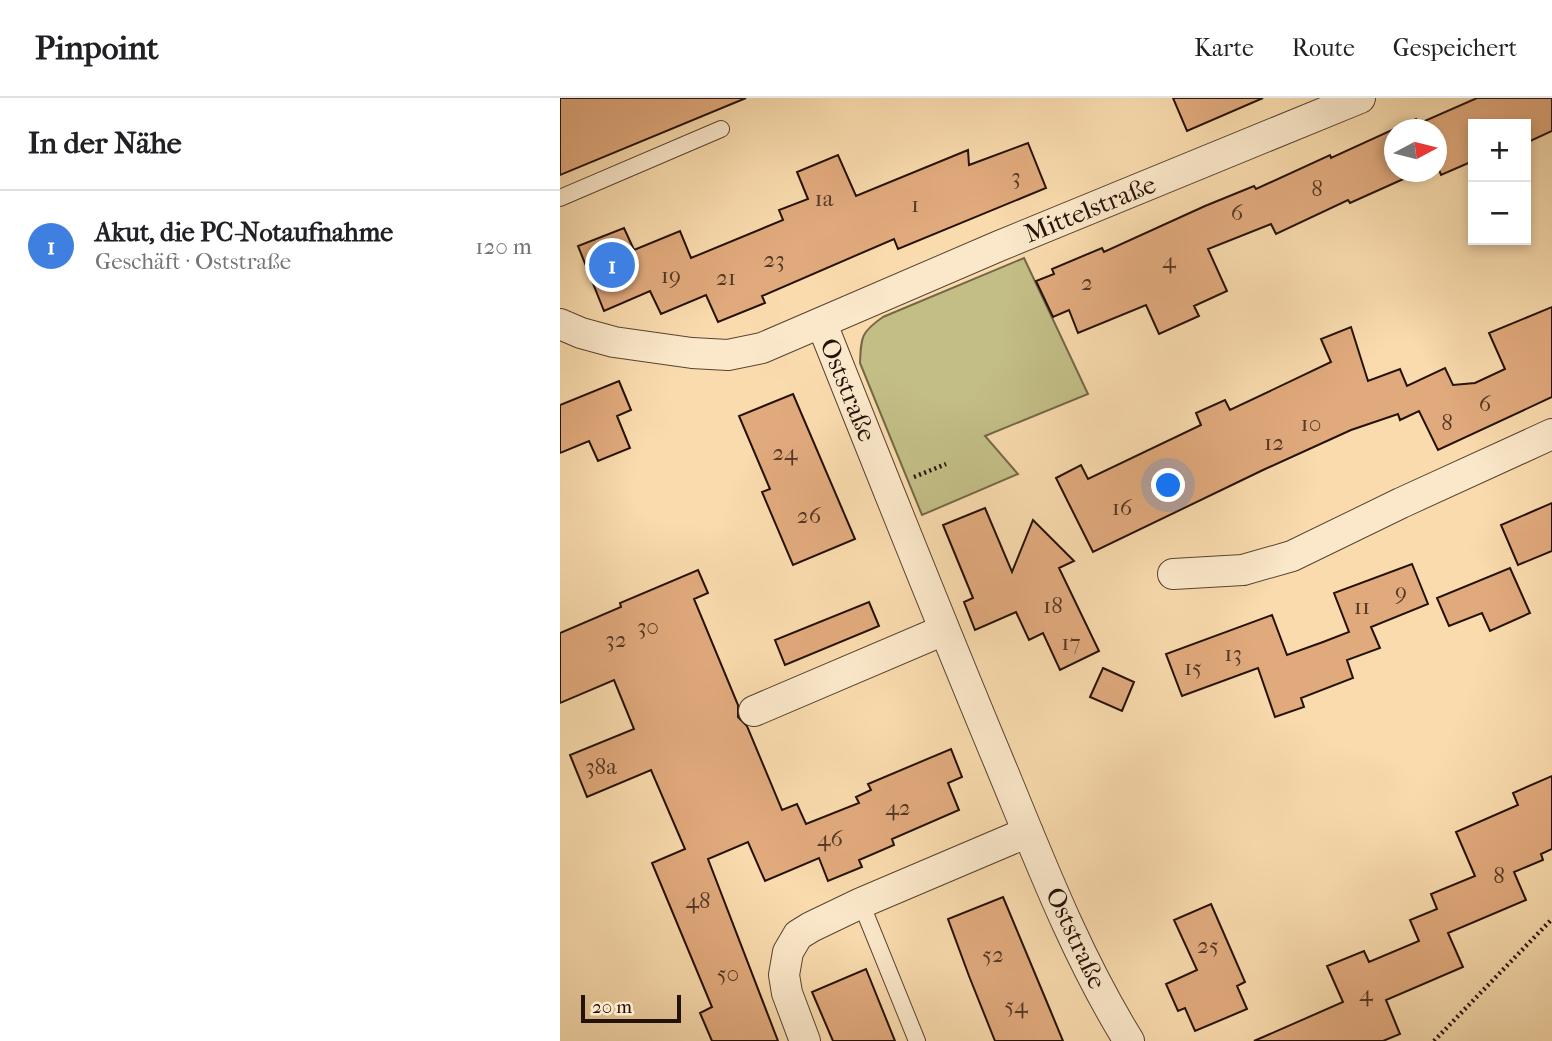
<!DOCTYPE html>
<html lang="de">
<meta charset="utf-8">
<style>
:root{--surface:#fff;--page:#f6f6f6;--text:#202124;--muted:#757577;--line:#e0e0e0;--accent:#d93025}
body{margin:0;font-family:"IM FELL French Canon",serif;background:var(--page);color:var(--text)}
.controls{position:absolute;right:21px;top:21px;display:grid;overflow:hidden;border-radius:0px;box-shadow:0 4px 10px #0003}
.controls button{width:63px;height:63px;display:grid;place-items:center;padding:0;border:0;border-bottom:2px solid var(--line);background:var(--surface);color:var(--text);font:35px sans-serif}
.compass{position:absolute;left:824px;top:21px;width:63px;height:63px;border-radius:50%;background:var(--surface);box-shadow:0 4px 10px #0003;rotate:83deg}
.scale{position:absolute;left:21px;bottom:18px;width:100px;box-sizing:border-box;padding-left:7px;border:4px solid #241209;border-top:0;font-size:19px;line-height:24px;white-space:nowrap;color:#241209;-webkit-text-stroke:5px #fbe8ca;paint-order:stroke}
.you{position:absolute;left:609px;top:388px;width:24px;height:24px;margin:-18px;border:5px solid #fff;border-radius:50%;background:#1a73e8;box-shadow:0 0 0 10px #1a73e833}
.badge{display:grid;place-items:center;width:46px;height:46px;border-radius:50%;background:var(--accent);color:#fff;font-size:23px;font-weight:700}
.pin{position:absolute;translate:-50% -50%;border:4px solid #fff;box-shadow:0 2px 7px #0006}
.list{margin:0;padding:0;list-style:none}
h2{display:flex;justify-content:space-between;align-items:center;height:91px;margin:0;padding:0 28px;font-size:30px}
h2 small{font-size:23px;font-weight:400;color:var(--muted)}
.list li{display:grid;grid-template-columns:46px 1fr auto;gap:21px;align-items:center;box-sizing:border-box;height:112px;padding:0 28px;border-top:2px solid var(--line)}
.list b{display:block;font-size:26px;white-space:nowrap}
.list p{margin:0;font-size:23px;white-space:nowrap;color:var(--muted)}
.list em{font-size:23px;font-style:normal;color:var(--muted)}
.map{position:relative;flex:none;width:992px;height:943px;overflow:hidden}
header{display:flex;align-items:center;gap:42px;box-sizing:border-box;height:98px;padding:0 35px;background:var(--surface);border-bottom:2px solid var(--line)}
header strong{font-size:33px}
nav{display:flex;gap:38px;margin-inline-start:auto;font-size:24px}
main{display:flex}
aside{flex:1;background:var(--surface)}
.map>svg:first-child{display:block}
.green{fill:#c3be86;stroke:#746848;stroke-width:2}
.building{fill:#e1aa7d;stroke:#241209;stroke-width:2}
.lines{fill:none;stroke-linecap:round;stroke-linejoin:round}
.service-casing{stroke:#594432;stroke-width:18}
.minor-casing{stroke:#594432;stroke-width:32}
.path{stroke:#241209;stroke-width:4.5;stroke-dasharray:2 3.5;stroke-linecap:butt}
.service{stroke:#fbe8ca;stroke-width:16}
.minor{stroke:#fbe8ca;stroke-width:30}
.labels{text-anchor:middle;dominant-baseline:central;stroke-width:5;stroke-linejoin:round;paint-order:stroke}
.number-label{font-size:23px;fill:#533826}
.street-label{font-size:26px;fill:#241209;stroke:#fbe8ca}
</style>
<header>
<strong>Pinpoint</strong>
<nav><a>Karte</a><a>Route</a><a>Gespeichert</a></nav>
</header>
<main>
<aside>
<h2>In der Nähe<small></small></h2>
<ul class="list">
<li><span class="badge" style="background:#3f7fe0">1</span><div><b>Akut, die PC-Notaufnahme</b><p>Geschäft · Oststraße</p></div><em>120 m</em></li>
</ul>
</aside>
<div class="map">
<svg width="992" height="943" viewBox="0 0 992 943">
<rect width="100%" height="100%" fill="#f9dbad"/>
<filter id="stains"><feTurbulence type="fractalNoise" baseFrequency=".00286" numOctaves="4"/><feColorMatrix values="0 0 0 0 .2 0 0 0 0 .09 0 0 0 0 .02 0 0 0 .5 -.17"/></filter>
<radialGradient id="worn" r=".72"><stop offset=".6" stop-color="#630" stop-opacity="0"/><stop offset="1" stop-color="#630" stop-opacity=".3"/></radialGradient>
<!-- green -->
<path class="green" d="M464,160L528,296L425,338L458,376L362,417L300,265C301,239 301,234 323,219Z"/>
<!-- building -->
<path class="building" d="M0,0H186L0,77Z
M613,0H703L627,33Z
M917,0H992V33L966,45V24L962,26H913V63L881,77L877,66V32H835V74H859L790,105L788,102L716,136L711,126L648,151L667,193L634,208L639,218L599,236L586,207L518,235L509,212L493,219L476,183L494,176L492,171L542,150L544,154L645,108L694,88L696,91L770,57L771,60L856,21L858,26Z
M468,45L486,90L338,151L334,141L202,198L205,205L158,224L146,197L101,216L90,193L44,213L18,148L64,130L74,152L120,133L131,160L223,122L219,112L248,101L237,74L278,57L296,98L408,52L409,67Z
M992,209V299L878,352L859,313L840,322L838,316L791,332L703,372L533,454L496,380L521,367L528,381L641,327L636,315L665,302L670,312L771,264L761,241L791,229L808,283L840,271L847,288L885,270L893,287L915,285L945,271L929,235Z
M59,283L71,312L57,318L70,350L38,363L29,343L0,355V307Z
M233,296L295,441L233,467L202,394L210,391L179,318Z
M992,405V453L958,467L941,427Z
M425,410L452,474L473,422L514,463L499,470L539,553L500,572L483,535L469,542L456,514L415,532L404,504L413,500L383,427Z
M852,466L868,506L811,529L820,550L787,562L793,580L741,600L744,609L715,619L698,570L622,598L606,556L712,517L727,557L763,544L789,534L774,495Z
M950,470L970,515L930,533L922,515L889,528L877,500Z
M138,472L148,495L134,501L178,607V619L187,628L222,712L237,706L246,726L299,705L296,699L311,692L308,686L391,651L402,679L388,685L399,712L332,741L334,747L299,762L302,769L268,783L259,760L205,783L188,744L148,761L218,943H152L140,915L152,909L92,765L125,751L91,672L27,699L10,657L74,631L54,582L0,605V535L61,509L60,505Z
M309,504L319,528L225,567L215,542Z
M543,570L574,584L562,613L530,599Z
M992,678V751L981,756L983,762L954,774L966,802L888,835L903,869L826,902L840,936L823,943H694L783,904L767,868L804,853L809,864L859,843L850,822L877,811L871,796L915,778L896,734L958,707L953,695Z
M443,799L491,914L503,943H435L409,878L388,821Z
M651,806L685,884L677,888L687,911L635,933L625,910L618,913L606,886L637,872L614,822Z
M306,871L335,943H273L252,894Z"/>
<g class="lines">
<defs>
<path id="service" d="M0,100L161,31
M301,805L357,943"/>
<path id="minor" d="M0,226L21,235L54,244L132,255L168,257L202,250L439,148L800,0
M262,226C320,372 378,518 439,664C478,758 515,856 569,943
M613,476L683,472L732,458L841,405L992,336
M194,613L384,532
M245,943L227,895L224,877L228,854L238,837L251,829L301,805L468,734"/>
</defs>
<!-- service casing -->
<use href="#service" class="service-casing"/>
<!-- minor casing -->
<use href="#minor" class="minor-casing"/>
<!-- path -->
<path class="path" d="M354,379L386,366
M874,943L992,821"/>
<!-- service -->
<use href="#service" class="service"/>
<!-- minor -->
<use href="#minor" class="minor"/>
</g>
<g class="labels">
<!-- number labels -->
<g class="number-label">
<text x="456" y="78">3</text>
<text x="757" y="90">8</text>
<text x="264" y="100">1a</text>
<text x="355" y="106">1</text>
<text x="677" y="114">6</text>
<text x="214" y="161">23</text>
<text x="609" y="162">4</text>
<text x="111" y="177">19</text>
<text x="166" y="179">21</text>
<text x="527" y="184">2</text>
<text x="925" y="305">6</text>
<text x="887" y="324">8</text>
<text x="751" y="325">10</text>
<text x="714" y="344">12</text>
<text x="225" y="354">24</text>
<text x="562" y="409">16</text>
<text x="249" y="417">26</text>
<text x="841" y="493">9</text>
<text x="493" y="507">18</text>
<text x="802" y="508">11</text>
<text x="88" y="528">30</text>
<text x="56" y="541">32</text>
<text x="511" y="544">17</text>
<text x="673" y="555">13</text>
<text x="633" y="569">15</text>
<text x="41" y="668">38a</text>
<text x="338" y="709">42</text>
<text x="270" y="740">46</text>
<text x="939" y="777">8</text>
<text x="138" y="802">48</text>
<text x="648" y="847">25</text>
<text x="433" y="856">52</text>
<text x="168" y="875">50</text>
<text x="806" y="895">4</text>
<text x="456" y="907">54</text>
</g>
<!-- street labels -->
<g class="street-label">
<text transform="translate(530 111) rotate(-22)">Mittelstraße</text>
<text transform="translate(288 292) rotate(68)">Oststraße</text>
<text transform="translate(516 840) rotate(65)">Oststraße</text>
</g>
</g>
<rect width="100%" height="100%" filter="url(#stains)"/>
<rect width="100%" height="100%" fill="url(#worn)"/>
</svg>
<div class="controls">
<button>+</button>
<button>−</button>
</div>
<svg class="compass" viewBox="-18 -18 36 36"><path d="M0-13l5 13h-10z" fill="#e53935"/><path d="M0 13l5-13h-10z" fill="#757577"/></svg>
<div class="scale">20 m</div>
<div class="you"></div>
<div class="pin badge" style="left:52px;top:167px;background:#3f7fe0">1</div>
</div>
</main>
